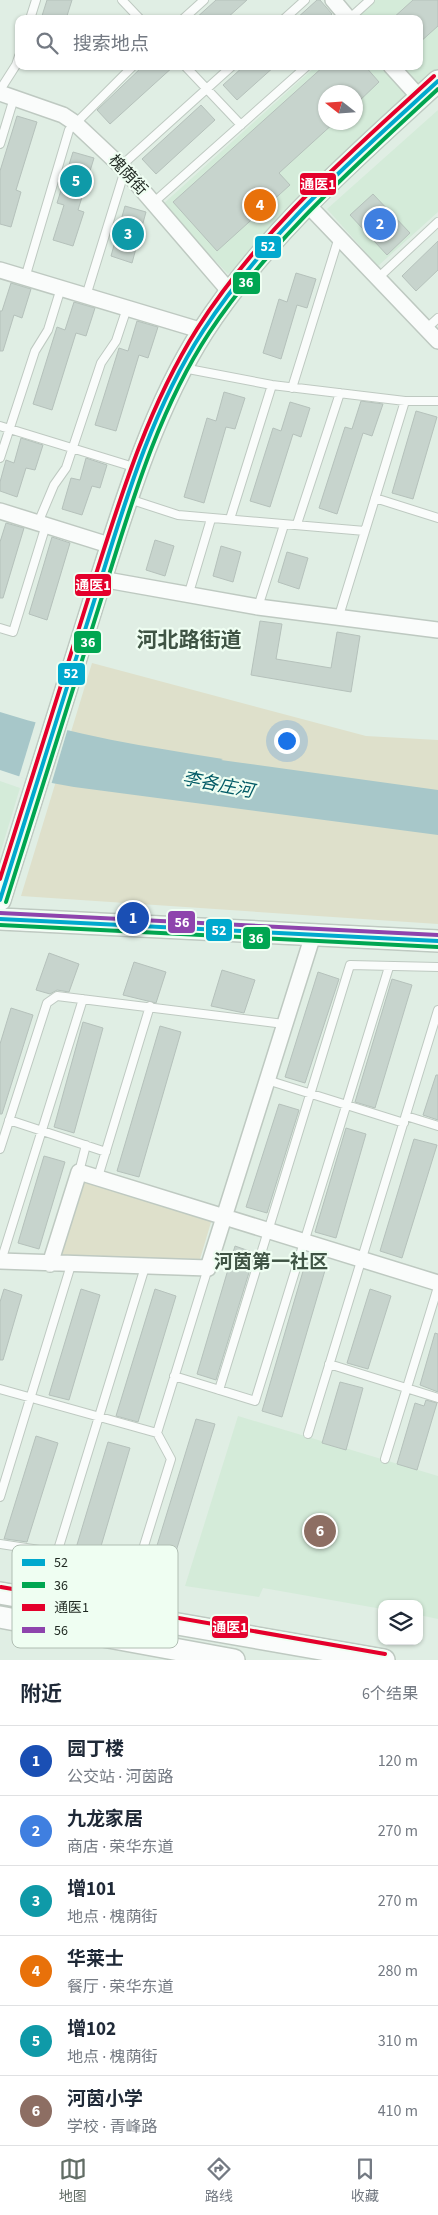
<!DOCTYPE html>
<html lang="zh">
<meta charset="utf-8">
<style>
:root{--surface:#fff;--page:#f6f6f7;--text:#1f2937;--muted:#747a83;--line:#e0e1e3;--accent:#626d65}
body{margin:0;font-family:"Source Sans 3","Noto Sans SC",sans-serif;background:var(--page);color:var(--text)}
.controls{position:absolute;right:15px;bottom:15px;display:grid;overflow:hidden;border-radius:10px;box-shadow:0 1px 4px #0004}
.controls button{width:45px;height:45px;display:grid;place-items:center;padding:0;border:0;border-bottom:1px solid var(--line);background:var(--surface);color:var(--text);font:25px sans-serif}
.compass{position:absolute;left:318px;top:85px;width:45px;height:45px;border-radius:50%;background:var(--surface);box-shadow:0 1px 4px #0004;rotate:287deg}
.you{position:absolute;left:286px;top:740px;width:18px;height:18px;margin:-12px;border:4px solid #fff;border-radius:50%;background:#1a73e8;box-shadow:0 0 0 8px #1a73e833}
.badge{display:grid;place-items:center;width:32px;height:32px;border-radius:50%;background:var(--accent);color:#fff;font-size:16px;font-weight:700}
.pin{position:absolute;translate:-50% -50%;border:2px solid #fff;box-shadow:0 1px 5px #0006}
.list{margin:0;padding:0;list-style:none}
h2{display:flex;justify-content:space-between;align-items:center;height:65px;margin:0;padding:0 20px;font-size:21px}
h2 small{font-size:16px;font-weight:400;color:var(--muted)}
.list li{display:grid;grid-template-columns:32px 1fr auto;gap:15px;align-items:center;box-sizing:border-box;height:70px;padding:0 20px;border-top:1px solid var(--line)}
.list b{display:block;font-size:19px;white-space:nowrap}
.list p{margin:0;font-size:16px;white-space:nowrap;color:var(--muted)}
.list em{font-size:16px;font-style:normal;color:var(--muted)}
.icon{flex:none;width:28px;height:28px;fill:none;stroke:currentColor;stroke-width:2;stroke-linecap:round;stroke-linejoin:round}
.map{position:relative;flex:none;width:438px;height:1660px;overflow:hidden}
.search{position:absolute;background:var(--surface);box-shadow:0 1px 4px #0004;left:15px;right:15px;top:15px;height:55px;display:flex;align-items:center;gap:12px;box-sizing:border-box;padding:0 18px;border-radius:10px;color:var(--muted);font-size:19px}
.sheet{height:485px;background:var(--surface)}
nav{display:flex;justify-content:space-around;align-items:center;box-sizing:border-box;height:70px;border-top:1px solid var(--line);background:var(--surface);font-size:14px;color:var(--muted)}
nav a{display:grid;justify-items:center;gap:2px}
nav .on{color:var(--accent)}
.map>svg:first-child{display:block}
.built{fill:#d4ebd9;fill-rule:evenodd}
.green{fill:#dee0cb}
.water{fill:#a7c7c9}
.pier{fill:#e0eee4}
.building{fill:#c7d4cd;stroke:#b5c1bb}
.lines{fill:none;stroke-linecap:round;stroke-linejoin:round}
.lane-casing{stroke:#bec9c1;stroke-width:10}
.street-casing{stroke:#bec9c1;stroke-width:18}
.secondary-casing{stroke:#bec9c1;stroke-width:24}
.lane{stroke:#fafcfb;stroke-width:8}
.street{stroke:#fafcfb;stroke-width:15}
.secondary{stroke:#fafcfb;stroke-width:21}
.bus-1-casing{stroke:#effef2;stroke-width:8}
.bus-2-casing{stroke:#effef2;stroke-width:8}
.bus-3-casing{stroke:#effef2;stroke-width:8}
.bus-4-casing{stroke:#effef2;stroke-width:8}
.bus-1{stroke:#00a9ce;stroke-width:4}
.bus-2{stroke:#00a651;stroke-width:4}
.bus-3{stroke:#e4002b;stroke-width:4}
.bus-4{stroke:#8e44ad;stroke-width:4}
.labels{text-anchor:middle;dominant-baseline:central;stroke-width:4.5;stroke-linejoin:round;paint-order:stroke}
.street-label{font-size:16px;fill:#1e2720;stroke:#effef2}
.water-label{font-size:18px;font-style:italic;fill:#005a65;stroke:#effef2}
.quarter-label{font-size:19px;font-weight:bold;fill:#3f5444;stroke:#effef2}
.district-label{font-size:21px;font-weight:bold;fill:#3f5444;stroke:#effef2}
.key{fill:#effef2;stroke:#b0beb3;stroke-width:1}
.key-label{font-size:14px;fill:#1e2720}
.line-badge{stroke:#effef2;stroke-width:2}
.badge-label{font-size:14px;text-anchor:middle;font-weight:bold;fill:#fff}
</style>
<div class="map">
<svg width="438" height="1660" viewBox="0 0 438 1660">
<rect width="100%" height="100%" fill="#e0eee4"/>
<!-- built -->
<path class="built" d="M372,0H438V72L228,274L162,205L316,66H419V19H361L357,13ZM326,92H356V122H326Z
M438,110V212L378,266L327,209Z
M0,781L20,788L0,854Z
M238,1416L438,1476V1619L419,1615V1604H382V1609L263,1588L259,1597L185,1586Z"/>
<!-- green -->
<path class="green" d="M92,663L366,736L438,740V924L21,896Z
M83,1180L212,1219L200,1259L60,1256Z"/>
<!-- water -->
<path class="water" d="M0,712C73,735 148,747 223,759L221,760L438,790V835L74,787L24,778L0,770Z"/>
<!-- pier -->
<path class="pier" d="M36,721L68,728L51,785L19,777Z"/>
<!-- building -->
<path class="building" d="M47,0H72L66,19H41Z
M216,0H247L226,19H195Z
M317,0H320L332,14L327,19H296Z
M413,0H438V26L419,43V19H392Z
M143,66H174L110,124L97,110Z
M244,66H275L237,100L223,85Z
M324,66H365L379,82L356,104V92H326V122H335L279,173L290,185L217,251L173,202Z
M201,105L215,120L156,174L142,159Z
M17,116L37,122L16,190L21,192L11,227L0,224V171Z
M73,152L94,158L78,210L84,212L73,246L53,240L64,205L57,203Z
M373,194L410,233L387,255L350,215Z
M125,206L146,212L132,263L111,256Z
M438,241V270L416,291L402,276Z
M296,273L316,279L307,308L297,305L281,359L263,353L279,299L287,302Z
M11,283L31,289L22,318L14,315L3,351H0V311H2Z
M74,302L95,308L86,336L76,333L52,410L33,404L57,327L65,330Z
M137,321L158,327L148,358L139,355L116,431L95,425L119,348L128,351Z
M224,392L245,398L235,429L226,427L204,503L184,497L207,418L216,421Z
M361,401L383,404L372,436L363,433L337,514L319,508L345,427L352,429Z
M290,402L310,408L301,437L293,434L270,507L250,501L273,428L281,431Z
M416,411L437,417L413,499L392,493Z
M21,438L43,445L35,470L26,468L17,497L0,491V482L6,460L14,463Z
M86,458L107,465L100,488L92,486L82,515L62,509L71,478L80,480Z
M6,523L24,528L3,598H0V542Z
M52,537L70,543L47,620L29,614Z
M155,540L174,546L165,576L146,570Z
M221,546L241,552L233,582L213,576Z
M287,552L308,558L299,589L278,582Z
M260,621L282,624L276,659L331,668L337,632L360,636L351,692L251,675Z
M49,953L79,964L69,992L57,990L50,994L36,990Z
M134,962L166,972L156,1003L123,995Z
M222,970L255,980L244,1013L211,1006Z
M318,972L339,979L305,1083L285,1077Z
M392,979L412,985L375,1108L355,1102Z
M11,1008L33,1015L2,1114H0V1044Z
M83,1022L103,1028L74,1133L54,1127Z
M160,1026L181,1032L139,1177L117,1171Z
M436,1075H438V1120L423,1115Z
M279,1104L299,1110L267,1213L246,1207Z
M346,1128L366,1134L336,1238L315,1232Z
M414,1139L437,1145L402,1258L380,1251Z
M44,1156L65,1162L39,1249L18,1243Z
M235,1246L255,1253L216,1380L197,1374Z
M306,1261L326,1267L282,1417L262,1411Z
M4,1289L22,1295L3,1360H0V1302Z
M81,1289L100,1295L69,1400L49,1395Z
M155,1289L176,1296L138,1422L116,1416Z
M370,1289L391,1296L368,1369L347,1363Z
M435,1333L438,1334V1392L420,1385Z
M340,1382L363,1388L346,1450L322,1443Z
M426,1400L437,1403L417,1470L397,1464L415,1403L424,1406Z
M196,1419L215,1424L170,1571L151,1565Z
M36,1436L58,1443L27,1542L6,1539H4Z
M108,1442L130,1448L99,1553L76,1548Z"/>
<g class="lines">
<defs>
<path id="lane" d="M122,0L140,19
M30,19L36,0
M183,19L204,0
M284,19L305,0
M349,19L370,0
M185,66L241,125
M0,90L16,65L19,56
M0,144L14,98
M121,166L232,66
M153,203L307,66
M25,278L69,130L133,66
M378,278L438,222
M86,296L125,170
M426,329L438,318
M183,368L272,385L405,401H438
M292,388L339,237
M0,426L137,468
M0,458L35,351L48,330L61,288
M375,498L438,518
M129,499L178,515L365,531
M230,519L272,385
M38,523L54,485L66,468L101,363L116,341L127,308
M297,524L340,393
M188,596L211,519
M258,607L284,525
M338,619L405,401
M0,628L13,632L46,525
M267,1080L404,1123
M406,1116L438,1126
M9,1120L106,1152
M0,1149L47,1003L57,996L284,1024
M79,1172L86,1145
M98,1177L150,1006
M1,1261L83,999
M329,1364L438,1398
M174,1376L255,1401L389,967
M0,1389L157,1433L171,1459L138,1565L0,1544
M219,1390L350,965L438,967
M157,1433L208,1268
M308,1434L438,1010
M385,1459L438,1287
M0,1497L71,1265
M57,1553L145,1267"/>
<path id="street" d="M333,0L349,19
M391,66L420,98
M0,93L63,115L75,123L125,170L230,292
M307,204L438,341
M0,270L203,331
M0,511L112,546
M101,579L258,607L438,630
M0,1261L208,1268L313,935
M50,1264L79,1172L438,1283"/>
<path id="secondary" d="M0,900C31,802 62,703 93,604C122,513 151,412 203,331C266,234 354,158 438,81
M0,919L438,941
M0,1593L384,1660
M0,1617L234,1660"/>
</defs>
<!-- lane casing -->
<use href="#lane" class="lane-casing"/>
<!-- street casing -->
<use href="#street" class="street-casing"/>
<!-- secondary casing -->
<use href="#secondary" class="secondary-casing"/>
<!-- lane -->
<use href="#lane" class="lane"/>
<!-- street -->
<use href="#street" class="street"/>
<!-- secondary -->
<use href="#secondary" class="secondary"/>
<defs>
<path id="bus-1" d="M0,900C32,798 64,697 96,595C124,505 151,411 203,331C266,234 354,158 438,81
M0,919L438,941"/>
<path id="bus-2" d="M6,902C38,801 69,700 101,600C130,509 156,414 209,333C271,240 356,165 438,89
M0,925L438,947"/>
<path id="bus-3" d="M0,879C30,784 60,688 90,593C119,502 146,410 197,329C259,231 349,154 434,76
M1,1587L385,1654"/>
<path id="bus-4" d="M0,913L438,935"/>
</defs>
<!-- bus-1 casing -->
<use href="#bus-1" class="bus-1-casing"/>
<!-- bus-2 casing -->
<use href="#bus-2" class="bus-2-casing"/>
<!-- bus-3 casing -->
<use href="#bus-3" class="bus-3-casing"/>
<!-- bus-4 casing -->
<use href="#bus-4" class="bus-4-casing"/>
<!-- bus-1 -->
<use href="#bus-1" class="bus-1"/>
<!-- bus-2 -->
<use href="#bus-2" class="bus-2"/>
<!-- bus-3 -->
<use href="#bus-3" class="bus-3"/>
<!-- bus-4 -->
<use href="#bus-4" class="bus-4"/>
</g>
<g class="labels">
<!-- street labels -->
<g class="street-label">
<text transform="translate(128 175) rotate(47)">槐荫街</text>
</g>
<!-- water labels -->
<g class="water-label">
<text transform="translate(218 785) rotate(11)">李各庄河</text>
</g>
<!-- quarter labels -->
<g class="quarter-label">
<text x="271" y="1262">河茵第一社区</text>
</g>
<!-- district labels -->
<g class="district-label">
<text x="189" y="640">河北路街道</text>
</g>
</g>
<!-- legend -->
<rect x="12" y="1545" width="166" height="103" rx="8" class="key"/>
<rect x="22" y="1559" width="23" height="7" fill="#00a9ce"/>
<rect x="22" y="1582" width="23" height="6" fill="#00a651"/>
<rect x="22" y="1604" width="23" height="7" fill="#e4002b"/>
<rect x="22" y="1627" width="23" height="6" fill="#8e44ad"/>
<g class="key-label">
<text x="54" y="1567">52</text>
<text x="54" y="1590">36</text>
<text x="54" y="1612">通医1</text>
<text x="54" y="1635">56</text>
</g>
<g class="line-badge">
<rect x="299" y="172" width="38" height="24" rx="5" fill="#e4002b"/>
<rect x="254" y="235" width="28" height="24" rx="5" fill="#00a9ce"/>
<rect x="232" y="271" width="29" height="24" rx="5" fill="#00a651"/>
<rect x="74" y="573" width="38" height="24" rx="5" fill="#e4002b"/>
<rect x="73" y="630" width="29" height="24" rx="5" fill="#00a651"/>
<rect x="57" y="662" width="29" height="24" rx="5" fill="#00a9ce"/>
<rect x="167" y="910" width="29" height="24" rx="5" fill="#8e44ad"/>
<rect x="205" y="918" width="28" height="24" rx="5" fill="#00a9ce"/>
<rect x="242" y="926" width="29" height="24" rx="5" fill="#00a651"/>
<rect x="211" y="1615" width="38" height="24" rx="5" fill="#e4002b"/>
</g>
<g class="badge-label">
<text x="318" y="189">通医1</text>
<text x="268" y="251">52</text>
<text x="246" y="287">36</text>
<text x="93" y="590">通医1</text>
<text x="88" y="647">36</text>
<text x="71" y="678">52</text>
<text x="182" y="927">56</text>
<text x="219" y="935">52</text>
<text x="256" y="943">36</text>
<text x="230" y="1632">通医1</text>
</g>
</svg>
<div class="controls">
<button><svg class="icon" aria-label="layers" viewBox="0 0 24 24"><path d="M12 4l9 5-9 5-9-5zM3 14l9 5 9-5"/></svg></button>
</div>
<svg class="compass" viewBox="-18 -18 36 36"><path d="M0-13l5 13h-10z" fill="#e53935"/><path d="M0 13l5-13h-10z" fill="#747a83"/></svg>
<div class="you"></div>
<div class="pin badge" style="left:133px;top:918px;background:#1a4fb4">1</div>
<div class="pin badge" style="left:380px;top:224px;background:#3f7fe0">2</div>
<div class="pin badge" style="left:128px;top:234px;background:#0f9aa8">3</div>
<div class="pin badge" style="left:260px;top:205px;background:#e8710a">4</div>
<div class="pin badge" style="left:76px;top:181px;background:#0f9aa8">5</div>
<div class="pin badge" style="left:320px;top:1531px;background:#8d6e63">6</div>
<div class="search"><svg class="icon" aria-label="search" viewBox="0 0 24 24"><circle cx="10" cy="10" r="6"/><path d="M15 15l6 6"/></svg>搜索地点</div>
</div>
<section class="sheet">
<h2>附近<small>6个结果</small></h2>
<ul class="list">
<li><span class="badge" style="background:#1a4fb4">1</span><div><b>园丁楼</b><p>公交站 · 河茵路</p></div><em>120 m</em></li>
<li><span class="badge" style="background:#3f7fe0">2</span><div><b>九龙家居</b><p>商店 · 荣华东道</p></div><em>270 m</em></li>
<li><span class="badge" style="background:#0f9aa8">3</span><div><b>增101</b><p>地点 · 槐荫街</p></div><em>270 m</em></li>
<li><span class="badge" style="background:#e8710a">4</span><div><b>华莱士</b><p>餐厅 · 荣华东道</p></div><em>280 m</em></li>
<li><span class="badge" style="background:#0f9aa8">5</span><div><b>增102</b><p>地点 · 槐荫街</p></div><em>310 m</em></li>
<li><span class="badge" style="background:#8d6e63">6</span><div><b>河茵小学</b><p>学校 · 青峰路</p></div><em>410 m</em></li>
</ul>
</section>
<nav>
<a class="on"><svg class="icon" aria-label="map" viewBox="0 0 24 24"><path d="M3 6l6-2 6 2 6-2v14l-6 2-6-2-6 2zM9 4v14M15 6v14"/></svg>地图</a>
<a><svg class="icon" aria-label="directions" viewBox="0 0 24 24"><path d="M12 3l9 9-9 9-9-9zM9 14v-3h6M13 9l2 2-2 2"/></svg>路线</a>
<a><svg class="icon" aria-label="saved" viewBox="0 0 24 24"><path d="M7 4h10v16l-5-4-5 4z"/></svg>收藏</a>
</nav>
